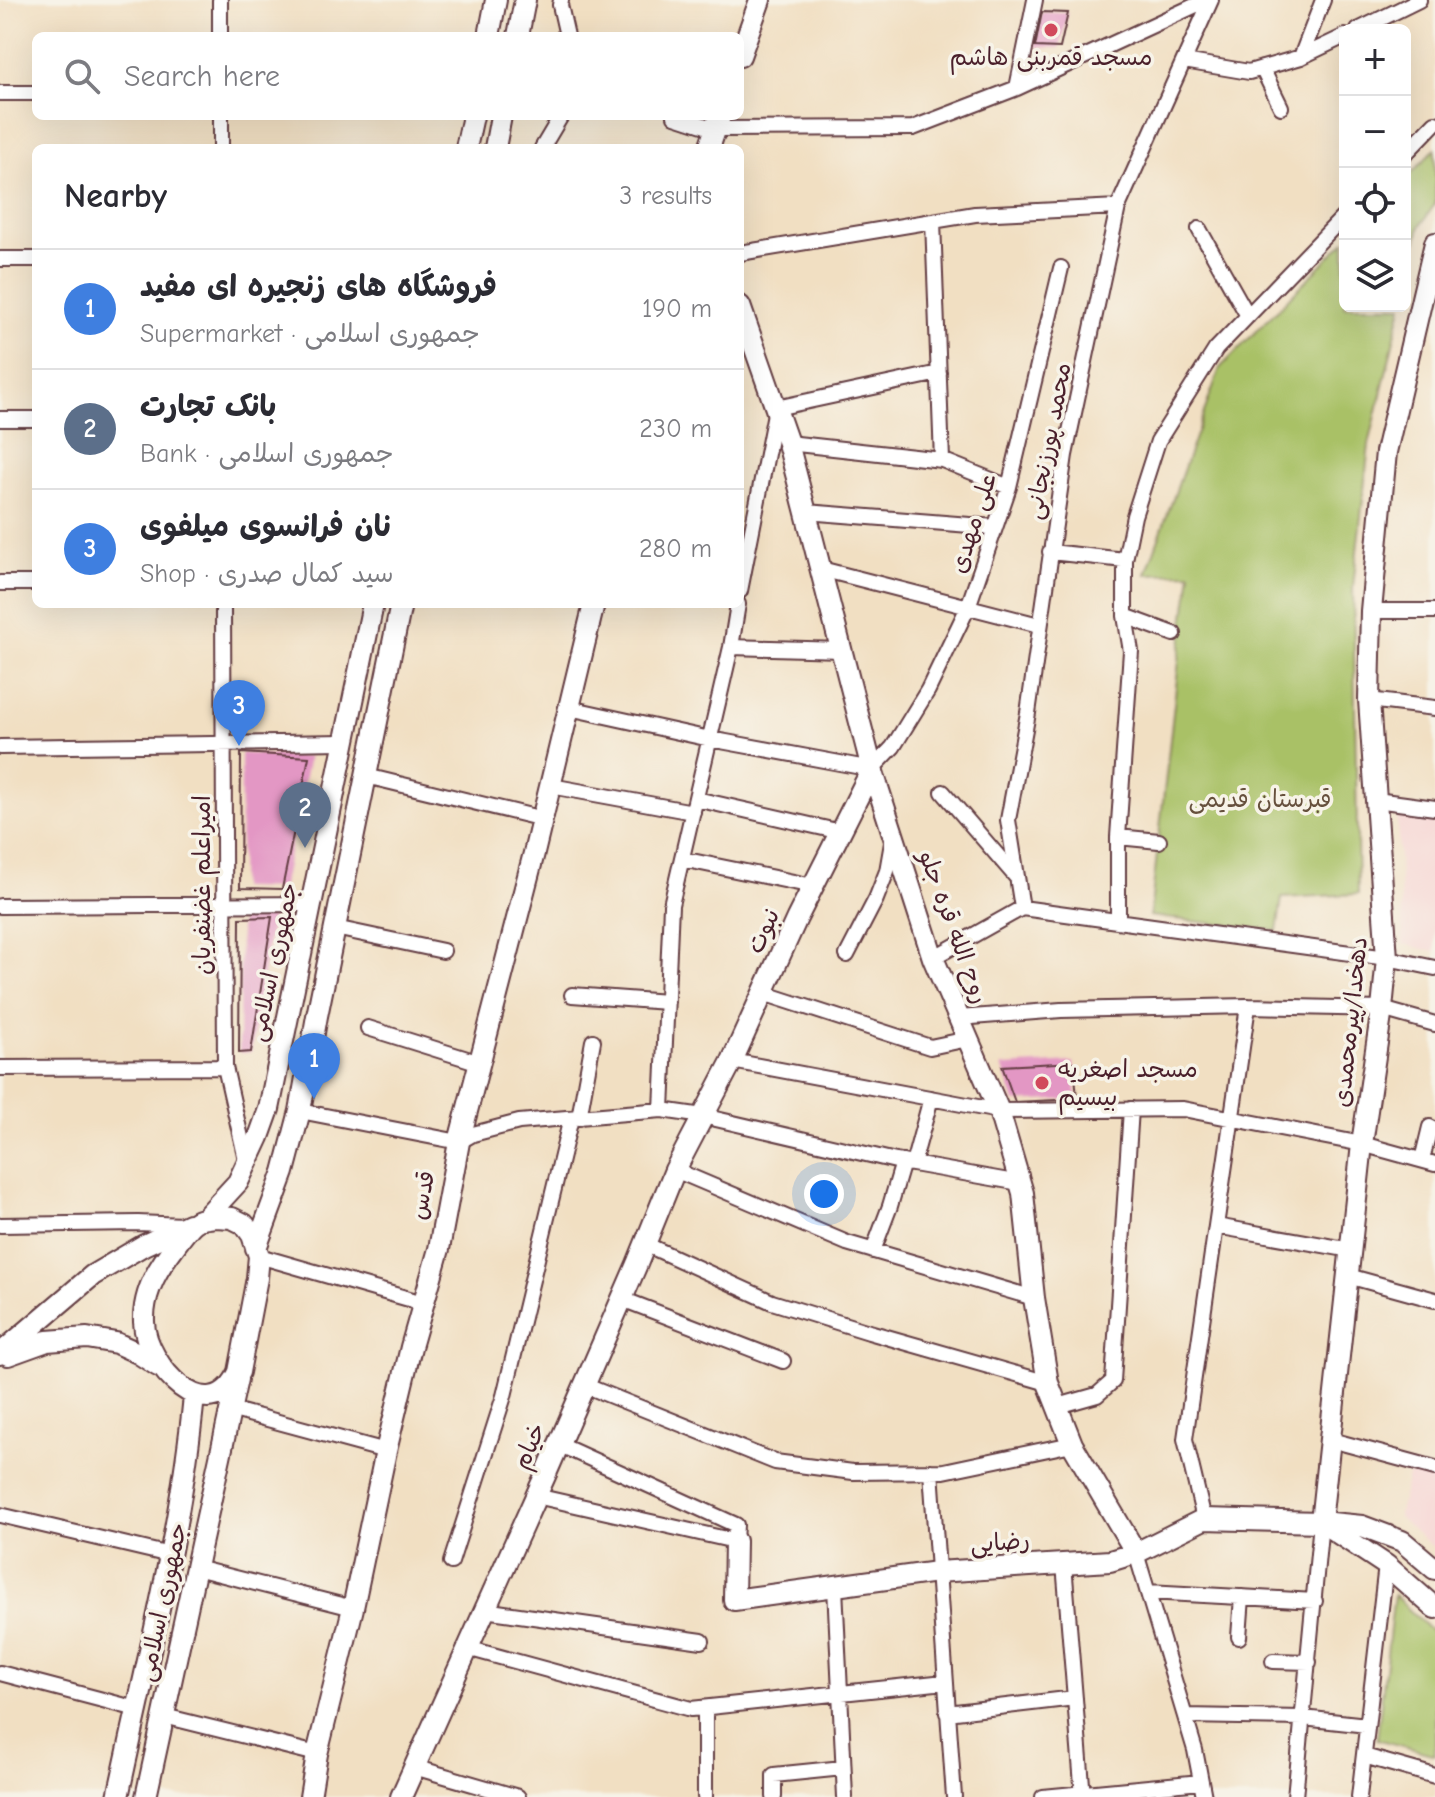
<!DOCTYPE html>
<meta charset="utf-8">
<style>
:root{--surface:#fff;--page:#f7f7f7;--text:#2b2b33;--muted:#7c7c81;--line:#e1e1e2;--accent:#d1495b}
body{margin:0;font-family:"Comic Neue","Playpen Sans Arabic",sans-serif;background:var(--page);color:var(--text)}
.controls{position:absolute;right:24px;top:24px;display:grid;overflow:hidden;border-radius:12px;box-shadow:0 8px 32px #0002}
.controls button{width:72px;height:72px;display:grid;place-items:center;padding:0;border:0;border-bottom:2px solid var(--line);background:var(--surface);color:var(--text);font:40px sans-serif}
.you{position:absolute;left:824px;top:1194px;width:28px;height:28px;margin:-20px;border:6px solid #fff;border-radius:50%;background:#1a73e8;box-shadow:0 0 0 12px #1a73e833}
.badge{display:grid;place-items:center;width:52px;height:52px;border-radius:50%;background:var(--accent);color:#fff;font-size:26px;font-weight:700}
.pin{position:absolute;translate:-50% -66px;filter:drop-shadow(0 2px 4px #0008)}
.pin::after{content:'';position:absolute;top:42px;width:28px;height:24px;background:inherit;clip-path:polygon(0 0,100% 0,50% 100%)}
.list{margin:0;padding:0;list-style:none}
h2{display:flex;justify-content:space-between;align-items:center;height:104px;margin:0;padding:0 32px;font-size:34px}
h2 small{font-size:26px;font-weight:400;color:var(--muted)}
.list li{display:grid;grid-template-columns:52px 1fr auto;gap:24px;align-items:center;box-sizing:border-box;height:120px;padding:0 32px;border-top:2px solid var(--line)}
.list b{display:block;font-size:30px;white-space:nowrap}
.list p{margin:0;font-size:26px;white-space:nowrap;color:var(--muted)}
.list em{font-size:26px;font-style:normal;color:var(--muted)}
.icon{flex:none;width:44px;height:44px;fill:none;stroke:currentColor;stroke-width:2;stroke-linecap:round;stroke-linejoin:round}
.map{position:relative;flex:none;width:1435px;height:1797px;overflow:hidden}
.search{position:absolute;background:var(--surface);box-shadow:0 8px 32px #0002;left:32px;top:32px;width:712px;height:88px;display:flex;align-items:center;gap:20px;box-sizing:border-box;padding:0 28px;border-radius:12px;color:var(--muted);font-size:30px}
.panel{position:absolute;background:var(--surface);box-shadow:0 8px 32px #0002;left:32px;top:144px;width:712px;height:464px;border-radius:12px}
.map>svg:first-child{display:block}
.built{fill:#f7cfd0}
.green{fill:#a9c166;stroke:#7a7048;stroke-width:2}
.building{fill:#e397c4}
.lines{fill:none;stroke-linecap:round;stroke-linejoin:round}
.street-casing{stroke:#633c42;stroke-width:18}
.secondary-casing{stroke:#633c42;stroke-width:24}
.street{stroke:#fff;stroke-width:14}
.secondary{stroke:#fff;stroke-width:20}
.poi-dot{fill:#d1495b;stroke:#f7f3e8;stroke-width:3}
.labels{text-anchor:middle;dominant-baseline:central;stroke-width:7;stroke-linejoin:round;paint-order:stroke}
.poi-label{font-size:24px;fill:#4a1f2b;stroke:#f7f3e8}
.street-label{font-size:24px;fill:#4a1f2b;stroke:#f7f3e8}
.park-label{font-size:24px;fill:#66503d;stroke:#f7f3e8}
</style>
<div class="map">
<svg width="1435" height="1797" viewBox="0 0 1435 1797">
<rect width="100%" height="100%" fill="#f7f3e8"/>
<filter id="ink" filterUnits="userSpaceOnUse"><feTurbulence type="fractalNoise" baseFrequency=".0125" numOctaves="2"/><feDisplacementMap in="SourceGraphic" scale="16" xChannelSelector="R" yChannelSelector="G"/><feConvolveMatrix kernelMatrix="1 2 1 2 8 2 1 2 1" color-interpolation-filters="sRGB"/></filter>
<filter id="wash" filterUnits="userSpaceOnUse"><feTurbulence type="fractalNoise" baseFrequency=".006" numOctaves="4" result="noise"/><feDisplacementMap in="SourceGraphic" scale="32" xChannelSelector="R" yChannelSelector="G"/><feGaussianBlur stdDeviation="1.8" result="paint"/><feColorMatrix in="noise" values="0 0 0 0 0 0 0 0 0 0 0 0 0 0 0 0 0 1.4 0 .05"/><feComposite in="paint" operator="in"/></filter>
<g filter="url(#wash)">
<rect width="100%" height="100%" fill="#f1dfc2"/>
<!-- built -->
<path class="built" d="M1397,814L1435,819V952L1403,944Z
M1409,1472L1435,1479V1549L1398,1517Z"/>
<!-- green -->
<path class="green" d="M1435,149V204L1420,226L1405,292V180Z
M1345,241V306H1402L1369,445L1353,587L1358,894L1282,898L1277,931L1150,916L1179,660L1191,573L1146,574L1220,368Z
M1394,1595L1435,1635V1755L1377,1739Z"/>
<g id="blocks">
<!-- building -->
<path class="building" d="M1042,12L1068,13L1060,48L1035,47Z
M241,753L309,757L282,889L240,888Z
M272,917L251,1052L239,1053L240,918Z
M1074,1062L1077,1099L1015,1102L1002,1066Z"/>
</g>
</g>
<g filter="url(#ink)">
<use href="#blocks" fill-opacity="0" stroke="#633c42" stroke-width="2"/>
<g class="lines">
<defs>
<path id="street" d="M220,0V36
M561,0L560,5L567,36
M1358,30L1419,0
M1301,57L1323,0
M1184,61L1249,72L1301,57L1345,36
M1262,68L1281,107
M1017,88L1035,0
M0,93H36
M221,116V148
M675,116L715,129L913,128L1017,88L1207,0
M542,148L561,116
M1405,154L1435,123
M933,221L942,460
M1199,229L1248,316
M740,253L975,214L1118,207
M0,259H36
M0,419H36
M788,443L942,460L1009,487
M806,512L995,527
M1050,552L1125,560
M821,569L1039,625
M0,583H36
M740,591L776,408L939,373
M223,604L225,1067L247,1164
M1371,611H1435
M1125,616L1174,634
M731,647L842,650
M1369,700L1435,708
M569,708L710,739L872,769L893,747L928,690L968,607L1009,487L1061,268
M0,747L344,742
M366,776L543,819
M551,786L693,812
M943,792L1017,878
M696,799L841,832
M1376,800L1435,808
M1118,837L1159,841
M682,859L813,886
M0,906L311,904
M1022,908L1008,820L1028,713L1065,455L1118,207L1211,0
M1118,921V837L1131,651L1125,616V560L1134,516L1158,441L1216,349L1345,215
M335,928L443,951
M847,955L876,899L887,871L893,837
M933,958L1022,908L1387,958L1435,968
M763,993L930,1047L968,1039
M572,995L667,1002
M959,1018L1061,1010L1248,1006L1382,1009L1435,1024
M368,1028L480,1063
M732,1061L999,1111L1183,1109L1362,1144L1435,1164
M0,1068L225,1067
M662,1110L671,905L731,647L738,604
M300,1111L459,1142L473,1134L519,1122L662,1110L703,1116L896,1161L1020,1183
M579,1118L593,1041
M1422,1160L1430,1127
M913,1164L931,1098
M675,1170L847,1243L1034,1298
M0,1225L138,1223L183,1225
M1216,1226L1351,1250
M645,1244L772,1302L869,1332L1048,1383
M873,1251L890,1206L903,1162
M259,1256L423,1303
M1348,1276L1435,1300
M622,1299L783,1361
M584,1385L775,1462L853,1472L944,1471L1072,1444
M1058,1406L1097,1395L1113,1381L1131,1109
M230,1409L386,1451
M1331,1440L1435,1468
M931,1471L954,1797
M536,1496L735,1541L736,1525L558,1444
M0,1515L170,1555
M1204,1519L1185,1439L1248,1006
M1136,1553L1195,1750L1204,1797
M451,1562L504,1396L571,1118
M1064,1564L1083,1797
M196,1568L353,1608
M835,1587L845,1797
M1148,1592L1315,1601
M484,1610L702,1641
M1239,1637L1242,1597
M467,1648L691,1709L945,1682
M1273,1661L1309,1662
M0,1673L137,1709
M947,1713L1075,1698
M164,1716L317,1754
M1185,1716L1303,1718L1367,1725
M1364,1756L1435,1776
M414,1767L518,1797
M705,1797V1708
M774,1797V1775L843,1768
M1043,1797L1201,1782
M1295,1797L1321,1522
M1359,1797L1386,1565"/>
<path id="secondary" d="M489,36L496,0
M518,36L525,0
M740,56L760,0
M466,148L473,116
M495,148L501,116
M709,148L720,116
M740,306L788,443L872,769L933,958L999,1111L1023,1193L1034,1298L1048,1383L1072,1444L1136,1553
M215,1217L232,1218L244,1224L252,1235L259,1256L257,1278L239,1372C209,1435 145,1364 144,1322C143,1296 154,1274 169,1254C175,1246 189,1225 197,1221C201,1218 210,1218 215,1217Z
M204,1219L238,1182L259,1137L269,1109L373,604
M256,1248L284,1172L300,1111L317,1016L401,604
M0,1354L93,1275L144,1245L189,1224
M8,1355L47,1341L87,1338L116,1343L138,1353L158,1366
M1321,1522L1362,1144L1382,1009L1387,958L1369,700L1371,611L1386,452L1435,243
M1324,1524L1386,1565L1435,1608
M735,1541L734,1600L937,1572L1110,1561L1136,1553L1204,1519L1321,1522L1362,1526L1402,1541L1435,1569
M118,1797C146,1664 181,1531 194,1396
M146,1797L237,1379
M310,1797L317,1754L353,1608L386,1451L411,1347L439,1249L459,1142L534,853L594,604
M401,1797L545,1476L637,1264L675,1170L732,1061L797,918L872,769"/>
</defs>
<!-- street casing -->
<use href="#street" class="street-casing"/>
<!-- secondary casing -->
<use href="#secondary" class="secondary-casing"/>
<!-- street -->
<use href="#street" class="street"/>
<!-- secondary -->
<use href="#secondary" class="secondary"/>
</g>
</g>
<!-- markers -->
<g class="poi-dot">
<circle cx="1051" cy="30" r="8"/>
<circle cx="1042" cy="1083" r="8"/>
</g>
<g class="labels">
<!-- poi labels -->
<g class="poi-label">
<text x="1051" y="57">مسجد قمربنی هاشم</text>
<text x="1058" y="1069" text-anchor="start">مسجد اصغریه<tspan x="1058" dy="28">بیسیم</tspan></text>
</g>
<!-- street labels -->
<g class="street-label">
<text transform="translate(1048 441) rotate(-79)">محمد پورزنجانی</text>
<text transform="translate(973 523) rotate(-72)">علی مهدی</text>
<text transform="translate(202 885) rotate(-90)">امیراعلم غضنفریان</text>
<text transform="translate(954 927) rotate(70)">روح الله قره جلو</text>
<text transform="translate(763 931) rotate(-65)">نبوت</text>
<text transform="translate(273 962) rotate(-78)">جمهوری اسلامی</text>
<text transform="translate(1350 1022) rotate(-84)">دهخدا/پیرمحمدی</text>
<text transform="translate(422 1195) rotate(-79)">قدس</text>
<text transform="translate(529 1446) rotate(-66)">خیام</text>
<text transform="translate(1000 1542) rotate(-4)">رضایی</text>
<text transform="translate(162 1602) rotate(-78)">جمهوری اسلامی</text>
</g>
<!-- park labels -->
<g class="park-label">
<text x="1260" y="799">قبرستان قدیمى</text>
</g>
</g>
</svg>
<div class="controls">
<button>+</button>
<button>−</button>
<button><svg class="icon" aria-label="locate" viewBox="0 0 24 24"><circle cx="12" cy="12" r="6"/><path d="M12 2v4M12 18v4M2 12h4M18 12h4"/></svg></button>
<button><svg class="icon" aria-label="layers" viewBox="0 0 24 24"><path d="M12 4l9 5-9 5-9-5zM3 14l9 5 9-5"/></svg></button>
</div>
<div class="you"></div>
<div class="pin badge" style="left:314px;top:1099px;background:#3f7fe0">1</div>
<div class="pin badge" style="left:305px;top:848px;background:#5c6f8a">2</div>
<div class="pin badge" style="left:239px;top:746px;background:#3f7fe0">3</div>
<div class="search"><svg class="icon" aria-label="search" viewBox="0 0 24 24"><circle cx="10" cy="10" r="6"/><path d="M15 15l6 6"/></svg>Search here</div>
<section class="panel">
<h2>Nearby<small>3 results</small></h2>
<ul class="list">
<li><span class="badge" style="background:#3f7fe0">1</span><div><b>فروشگاه های زنجیره ای مفید</b><p>Supermarket · جمهوری اسلامی</p></div><em>190 m</em></li>
<li><span class="badge" style="background:#5c6f8a">2</span><div><b>بانک تجارت</b><p>Bank · جمهوری اسلامی</p></div><em>230 m</em></li>
<li><span class="badge" style="background:#3f7fe0">3</span><div><b>نان فرانسوی میلفوی</b><p>Shop · سید کمال صدری</p></div><em>280 m</em></li>
</ul>
</section>
</div>
